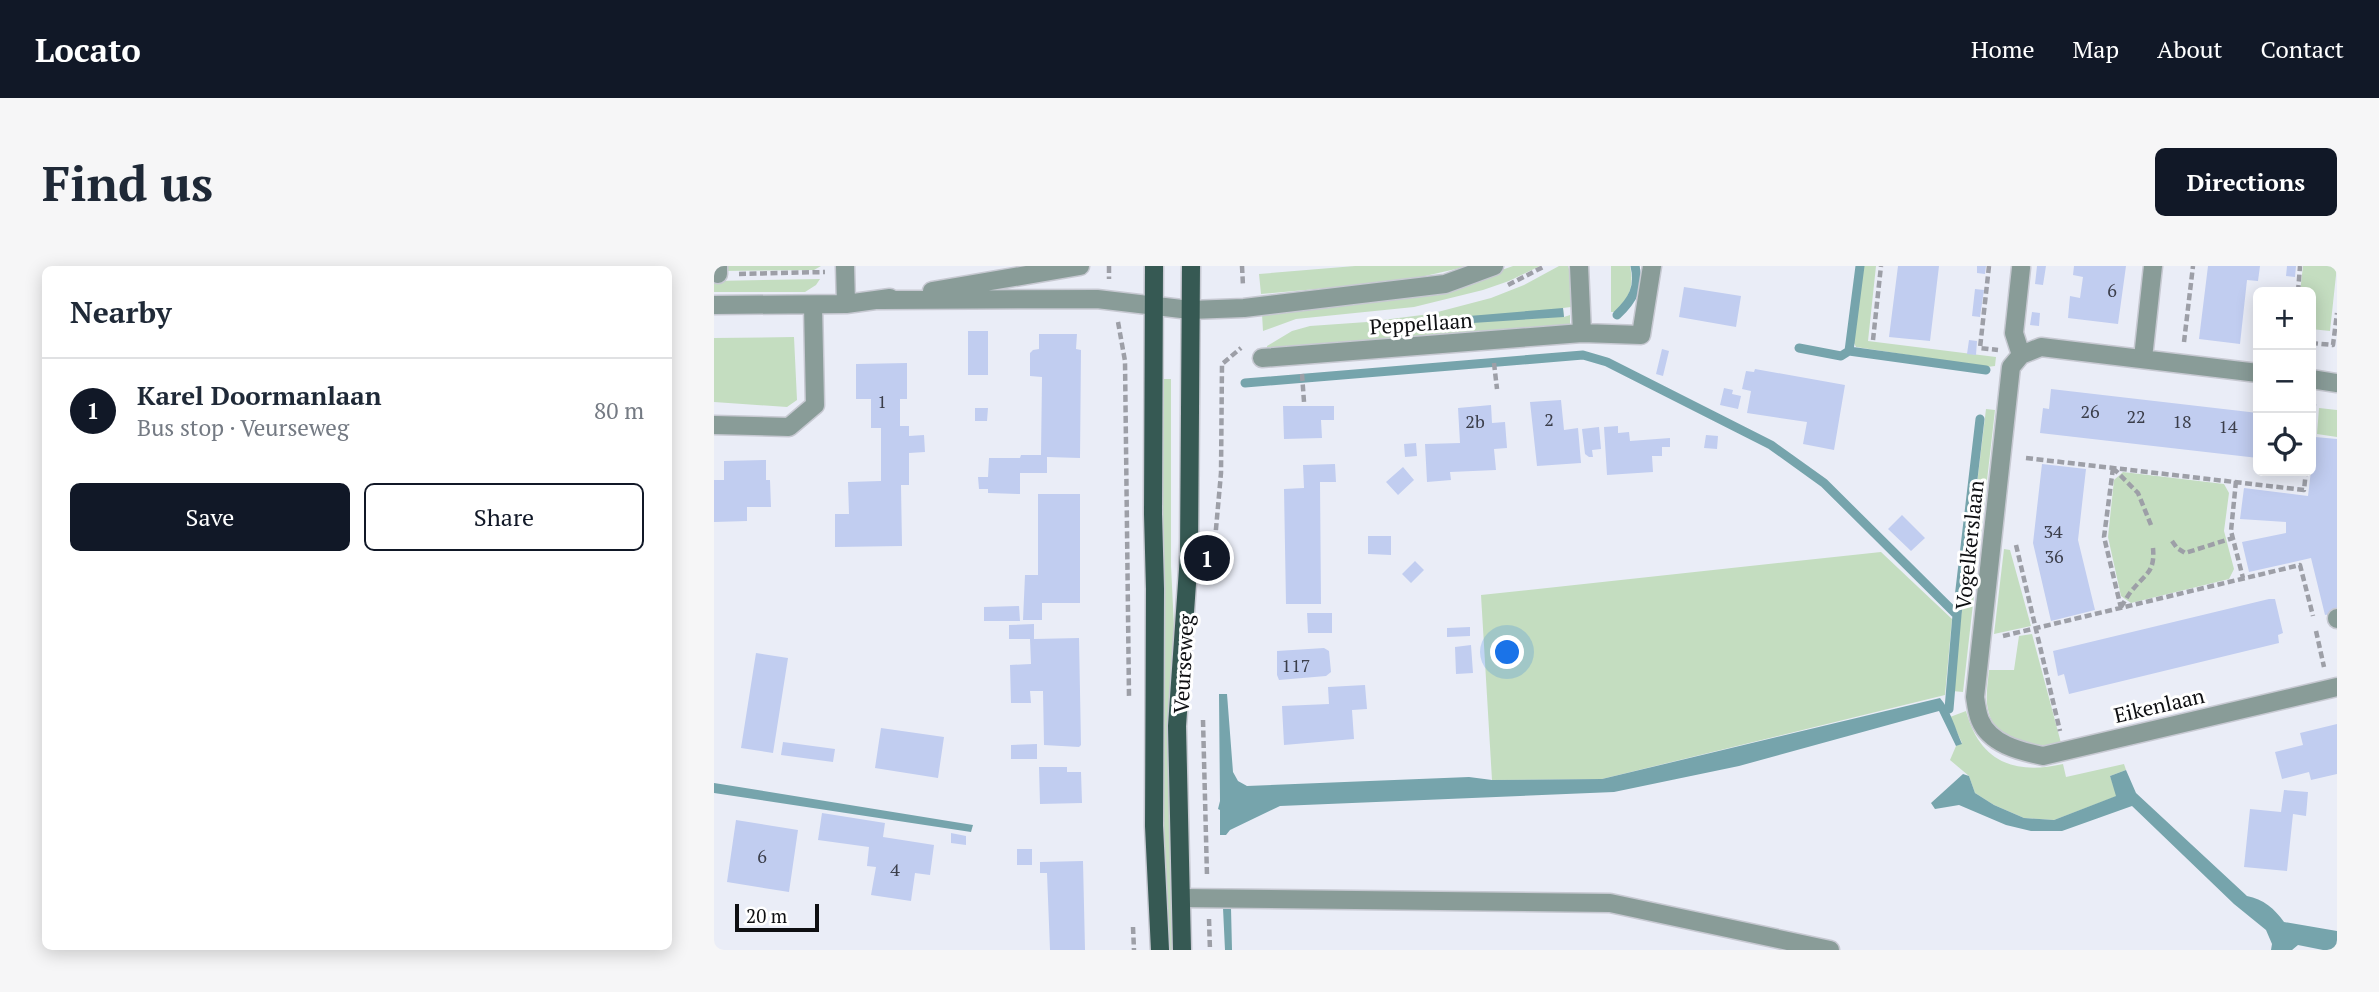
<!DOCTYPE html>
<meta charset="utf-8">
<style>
:root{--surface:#fff;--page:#f6f6f7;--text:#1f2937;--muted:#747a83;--line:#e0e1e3;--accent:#111827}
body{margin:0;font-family:"PT Serif",serif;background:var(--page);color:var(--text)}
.controls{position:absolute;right:21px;top:21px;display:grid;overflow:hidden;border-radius:10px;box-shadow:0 4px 18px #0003}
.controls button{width:63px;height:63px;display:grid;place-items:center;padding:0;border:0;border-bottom:2px solid var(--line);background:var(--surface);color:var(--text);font:35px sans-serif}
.scale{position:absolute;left:21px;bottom:18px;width:84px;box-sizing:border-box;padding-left:7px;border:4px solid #0e0f12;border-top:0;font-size:19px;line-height:24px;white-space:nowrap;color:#0e0f12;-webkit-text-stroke:5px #fff;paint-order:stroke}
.you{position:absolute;left:794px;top:387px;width:24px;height:24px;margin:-18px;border:5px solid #fff;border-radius:50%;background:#1a73e8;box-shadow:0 0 0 10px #1a73e833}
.badge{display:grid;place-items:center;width:46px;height:46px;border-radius:50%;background:var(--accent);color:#fff;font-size:23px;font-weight:700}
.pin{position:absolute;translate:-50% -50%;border:4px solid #fff;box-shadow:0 2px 7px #0006}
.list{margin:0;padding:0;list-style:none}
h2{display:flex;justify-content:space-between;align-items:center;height:91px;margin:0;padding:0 28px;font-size:30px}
h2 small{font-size:23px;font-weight:400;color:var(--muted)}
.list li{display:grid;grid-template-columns:46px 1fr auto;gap:21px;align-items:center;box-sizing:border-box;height:105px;padding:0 28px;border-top:2px solid var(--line)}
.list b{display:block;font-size:26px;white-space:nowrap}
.list p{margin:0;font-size:23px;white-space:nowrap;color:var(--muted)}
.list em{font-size:23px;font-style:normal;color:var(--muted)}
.actions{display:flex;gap:14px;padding:21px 28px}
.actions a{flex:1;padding:16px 0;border:2px solid var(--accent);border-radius:10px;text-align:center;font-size:24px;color:var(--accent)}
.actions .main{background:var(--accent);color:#fff}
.icon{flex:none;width:38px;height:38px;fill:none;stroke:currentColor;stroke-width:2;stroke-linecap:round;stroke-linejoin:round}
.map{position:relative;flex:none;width:1623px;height:684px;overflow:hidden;border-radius:10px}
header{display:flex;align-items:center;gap:42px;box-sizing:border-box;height:98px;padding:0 35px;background:var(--accent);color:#fff}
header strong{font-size:33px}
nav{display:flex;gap:38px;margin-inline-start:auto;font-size:24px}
.intro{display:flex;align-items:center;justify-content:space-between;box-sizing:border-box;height:168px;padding:0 42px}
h1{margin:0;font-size:49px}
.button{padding:18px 32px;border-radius:10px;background:var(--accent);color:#fff;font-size:24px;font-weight:700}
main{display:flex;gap:42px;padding:0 42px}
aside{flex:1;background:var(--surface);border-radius:10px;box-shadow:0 4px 18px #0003}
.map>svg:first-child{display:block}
.green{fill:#c4ddc0}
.water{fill:#76a4ac}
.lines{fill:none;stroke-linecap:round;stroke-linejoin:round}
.stream{stroke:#76a4ac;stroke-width:9}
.building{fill:#c1cdf0}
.minor-casing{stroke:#c7c9d2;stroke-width:21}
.major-casing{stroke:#c7c9d2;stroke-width:21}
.path{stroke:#9d9fa7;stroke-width:4.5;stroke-dasharray:7 3.5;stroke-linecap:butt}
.minor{stroke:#899c98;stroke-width:18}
.major{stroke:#365953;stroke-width:18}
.labels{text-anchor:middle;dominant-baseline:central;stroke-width:6;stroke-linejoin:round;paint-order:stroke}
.number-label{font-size:18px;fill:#3b3e4a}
.street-label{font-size:21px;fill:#0e0f12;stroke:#fff}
</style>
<header>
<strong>Locato</strong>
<nav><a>Home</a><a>Map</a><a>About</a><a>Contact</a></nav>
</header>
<div class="intro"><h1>Find us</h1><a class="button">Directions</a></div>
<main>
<aside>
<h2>Nearby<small></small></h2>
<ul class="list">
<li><span class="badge">1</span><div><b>Karel Doormanlaan</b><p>Bus stop · Veurseweg</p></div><em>80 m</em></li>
</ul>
<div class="actions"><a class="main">Save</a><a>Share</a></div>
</aside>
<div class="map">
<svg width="1623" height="684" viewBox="0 0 1623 684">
<rect width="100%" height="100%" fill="#eaedf7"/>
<!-- green -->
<path class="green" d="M7,0H107L100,4L7,5Z
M641,0H755L689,15L547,28L545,8Z
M799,0H826L795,15L769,24L700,41L582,53L549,65L548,48L740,21Z
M845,0H854L856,6L857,41L849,42L850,51L856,49V59L553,83V80L578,65L596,60L653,56L716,48L777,32L810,19Z
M897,0H916C920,20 916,31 902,46H897Z
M1149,0H1162L1154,75L1282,91L1281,100L1273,101L1142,81L1139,75Z
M1589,0H1623L1616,65L1597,63V26H1586Z
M106,13L102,19L91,26H0V15Z
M80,71L83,134L73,141L0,136V72Z
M447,113H457V300L460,361L456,466L461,684H451L447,562Z
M1605,142L1623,144V171L1603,168Z
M1272,143L1281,144L1249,426L1238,425Z
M1409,206L1510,218L1515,227L1510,265L1520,303L1515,313L1417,337L1407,330L1394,271L1400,214Z
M1290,283L1296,284L1317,360L1280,368Z
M1167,286L1238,353L1231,429L888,513L778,514L767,329Z
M1318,368L1347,477C1314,484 1278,477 1273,438C1272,427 1274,415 1275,404H1300L1305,370Z
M1252,445C1266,496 1300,509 1349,498L1352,511L1410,498L1412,504L1396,510L1403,530L1340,554L1310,552L1280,539L1261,527L1255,510L1236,494L1242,480L1248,477L1236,451Z"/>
<!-- water -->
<path class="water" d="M849,42L850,51L743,58L741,55L743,51Z
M505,428H513L519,506L524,515L533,520L755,511L778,514L888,513L1226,432C1237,445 1241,462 1248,478L1242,480L1225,445L1025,500L900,526L566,540L516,564L512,569H506V544L504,543L506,535Z
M1412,504L1422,527L1533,630C1549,633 1561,643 1570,656L1623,665V684H1609L1584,679L1578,684H1557L1558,678L1552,664L1520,638L1418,540L1348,565H1317L1292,559L1245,539L1221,543L1217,537L1249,508L1255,510L1261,527L1280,539L1310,552L1340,554L1402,530L1396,510Z
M0,517L259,559L257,566L0,527Z
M509,642H517L518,684H511Z"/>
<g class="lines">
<!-- stream -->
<path class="stream" d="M1146,0L1135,85L1272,104
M903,49C919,34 926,21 921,0
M1085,82L1127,90L1135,85
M531,117L869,89L893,96L1057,179L1110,217L1243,349
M1235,443L1243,349L1266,153"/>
</g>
<!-- building -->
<path class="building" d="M1184,0H1225L1216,75L1175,71Z
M1263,0H1272L1271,8L1263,7Z
M1323,0H1332L1329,19L1321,18Z
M1360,0H1412L1404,58L1354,52L1356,30L1366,32L1369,11L1359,9Z
M1494,0H1546L1544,15L1533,14L1526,78L1485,73Z
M1573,0H1582L1581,11L1572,10Z
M970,21L1027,30L1022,61L965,51Z
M1261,23L1270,24L1266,51L1258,50Z
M1318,46L1326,47L1325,60L1316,59Z
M254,65H274V109H254Z
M325,68H363L362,83L367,84L366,192L333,191V207H306V228L274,227V223H265L264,211H274L275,192H306L307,189H327L328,111L316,110V87L319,84L325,83Z
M1255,74L1263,75L1262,89L1253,88Z
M948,83L955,85L949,110L942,108Z
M193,97V133H186V160H195V170L210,169L211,186L195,187V219H187L188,280L121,281V248H135L134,216L167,215V162H157V133H142V98Z
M1041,103L1131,119L1120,184L1089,178L1093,156L1033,147L1037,125L1028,123L1032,105L1040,106Z
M1010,122L1019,124L1018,128L1027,130L1024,143L1006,139Z
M1337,123L1544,147V192L1326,167L1329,142L1335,143Z
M847,134L850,164L864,162L867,197L823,200L816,136Z
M777,139L778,157L791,156L793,182L780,183L782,204L736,206L737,214L713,216L711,178L746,177L744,142Z
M569,140H620V154H607L608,172L570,173Z
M261,142H274L273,155H261Z
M904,160V167L915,166L916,175L956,172V181H948V190H938L939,206L893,209L890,161Z
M885,161L887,183L878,184L879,191H875L871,188L868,163Z
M992,169L1004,170L1003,183L990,182Z
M1601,171L1623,173V347L1611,349L1597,292L1535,306L1528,276L1572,267V256L1526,253L1530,222L1594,230Z
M702,177L703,190L691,191L690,178Z
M52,194V214H56L57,241H33V255L0,256V214H10V195Z
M621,198L622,216H606L607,338H572L570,223L590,222L589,199Z
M1328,198L1372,203L1364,274L1381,344L1337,355L1319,277Z
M689,201L700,214L684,229L672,216Z
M324,228H366V337H328V354H309L311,309H324Z
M1188,249L1211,272L1197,285L1174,263Z
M654,270H677V289L654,288Z
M701,295L710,304L697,317L688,308Z
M1555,333H1561L1569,367L1564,369L1565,377L1355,428L1350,408L1344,410L1339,385Z
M305,340L306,355H270V341Z
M593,347H618V367H594Z
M320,358V373L365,372L367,479L365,481L330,479L329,425H316L317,437H297L296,399L317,398L316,373H295V359Z
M756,361V370L733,371V362Z
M757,379L759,407L742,408L741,381Z
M610,382L615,385L617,406L612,410L565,414L563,409V385Z
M42,387L74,392L59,487L27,482Z
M651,419L653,443L638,444L640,473L570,479L568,440L615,438L614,421Z
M1623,458V508L1597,514L1595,506L1568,513L1561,486L1589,479L1586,467Z
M167,462L230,471L224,512L161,502Z
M69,476L121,483L119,496L67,489Z
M323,478V493H297V479Z
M325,501H353V506H367L368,537L326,538Z
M1570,524L1594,526L1592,550L1579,548L1573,605L1530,601L1536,543L1567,546Z
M108,547L171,557L169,571L220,579L216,609L201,607L197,635L157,629L162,601L153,600L155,581L104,574Z
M22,554L84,564L75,626L13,616Z
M237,567L252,570V579L237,577Z
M303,583H318V599H303Z
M369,595L371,684H336L333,607H326V596Z"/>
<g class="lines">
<defs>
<path id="minor" d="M4,0V8
M131,0L132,38
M865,0L868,67
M1307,2L1300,67L1307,89
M218,25L366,0
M165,34L383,33L476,44L530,42L731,18L780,0
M0,39L132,38L176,32
M548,92L868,67L927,69L938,0
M1429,92L1439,0
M1544,107L1327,81L1307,89L1297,101L1261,431C1262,438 1263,447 1266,454C1276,478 1305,485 1329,490L1623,421
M1597,113L1623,117
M0,159L75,161L101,139L99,39
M1623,352V353
M467,632L896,637L1116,684"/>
<path id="major" d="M440,0L439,248L441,323L440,560L446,684
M468,684L463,460L475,289L477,0"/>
</defs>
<!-- minor casing -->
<use href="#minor" class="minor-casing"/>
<!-- major casing -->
<use href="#major" class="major-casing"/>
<!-- path -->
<path class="path" d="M395,0V13
M528,0L529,20
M1275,0L1266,82L1284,84
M25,8L111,6
M794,19L831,0
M1584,26L1586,0
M404,56L411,95L415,431
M1159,74L1167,0
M1470,76L1479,0
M1597,77L1619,79L1623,47
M780,97L783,123
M588,108L590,136
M1597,165L1600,138
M1312,192L1590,224L1592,205
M1399,202L1390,271L1407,342
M1399,202L1424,227L1437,259
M1522,215L1517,265L1529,312
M1458,275L1463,282L1471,287L1519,272
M1302,279L1346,465
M500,285L507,207L508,98L527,82
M1407,341C1411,335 1415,327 1420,322C1433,307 1441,305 1439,282
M1602,365L1610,401
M1289,370L1586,299L1599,350
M489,454L493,610
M495,653L496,684
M419,661L420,684"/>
<!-- minor -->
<use href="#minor" class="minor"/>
<!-- major -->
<use href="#major" class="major"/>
</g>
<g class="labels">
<!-- number labels -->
<g class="number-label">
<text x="1398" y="24">6</text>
<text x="168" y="135">1</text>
<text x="1376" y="145">26</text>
<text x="1422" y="150">22</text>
<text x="835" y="153">2</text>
<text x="761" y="155">2b</text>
<text x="1468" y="155">18</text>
<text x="1514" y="160">14</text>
<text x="1339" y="265">34</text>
<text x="1340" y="290">36</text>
<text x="582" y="399">117</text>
<text x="48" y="590">6</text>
<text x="181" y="603">4</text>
</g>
<!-- street labels -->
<g class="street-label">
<text transform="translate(707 57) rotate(-4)">Peppellaan</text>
<text transform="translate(1255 279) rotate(-84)">Vogelkerslaan</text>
<text transform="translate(469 398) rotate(-87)">Veurseweg</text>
<text transform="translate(1445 439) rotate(-13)">Eikenlaan</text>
</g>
</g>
</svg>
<div class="controls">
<button>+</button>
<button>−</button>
<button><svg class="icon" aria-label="locate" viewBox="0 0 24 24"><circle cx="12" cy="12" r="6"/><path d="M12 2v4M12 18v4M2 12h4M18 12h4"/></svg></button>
</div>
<div class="scale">20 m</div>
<div class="you"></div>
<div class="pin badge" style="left:493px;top:292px">1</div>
</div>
</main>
